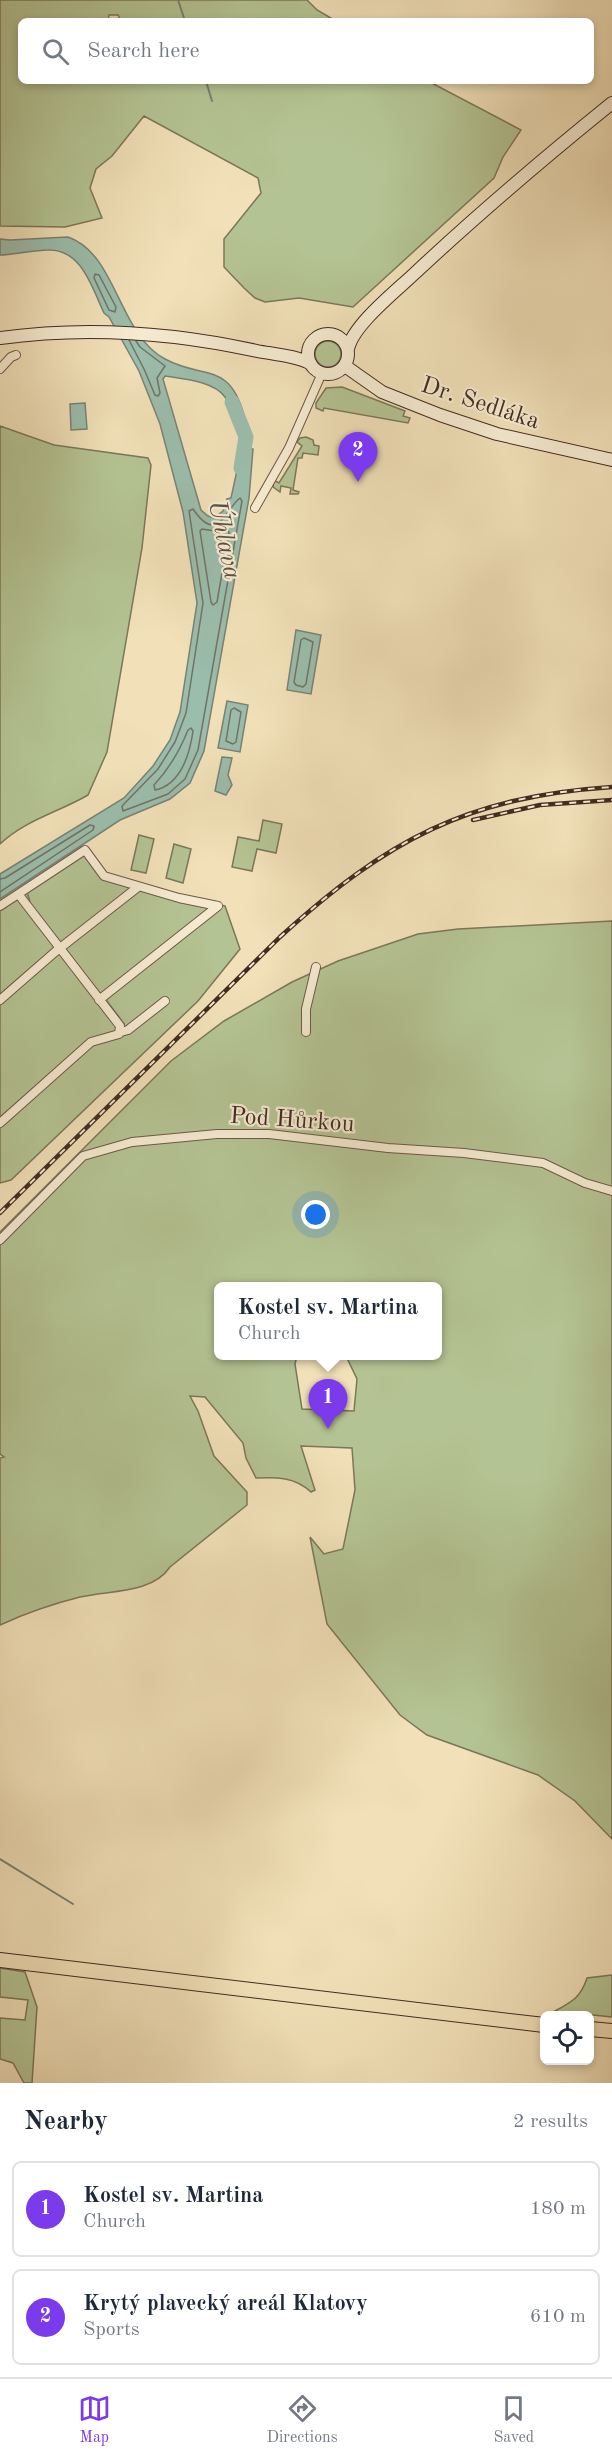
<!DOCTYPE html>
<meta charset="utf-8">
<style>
:root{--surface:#fff;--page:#f6f6f7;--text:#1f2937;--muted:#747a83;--line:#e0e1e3;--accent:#7c3aed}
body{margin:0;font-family:"Old Standard TT",serif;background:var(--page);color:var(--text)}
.controls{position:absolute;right:18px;bottom:18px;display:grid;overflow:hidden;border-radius:9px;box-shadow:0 3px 9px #0003}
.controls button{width:54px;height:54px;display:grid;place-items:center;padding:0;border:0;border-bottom:2px solid var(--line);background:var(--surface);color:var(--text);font:30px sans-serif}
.you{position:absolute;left:316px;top:1215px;width:21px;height:21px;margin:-15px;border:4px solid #fff;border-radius:50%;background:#1a73e8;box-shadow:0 0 0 9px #1a73e833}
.badge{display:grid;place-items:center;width:39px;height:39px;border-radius:50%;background:var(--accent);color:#fff;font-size:20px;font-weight:700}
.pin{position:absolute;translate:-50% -50px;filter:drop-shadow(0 2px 3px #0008)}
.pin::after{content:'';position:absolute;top:32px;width:21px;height:18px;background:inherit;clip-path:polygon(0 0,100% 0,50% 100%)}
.popup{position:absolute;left:214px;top:1282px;width:228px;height:78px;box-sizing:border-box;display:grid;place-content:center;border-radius:9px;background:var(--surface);filter:drop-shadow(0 2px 4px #0005);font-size:20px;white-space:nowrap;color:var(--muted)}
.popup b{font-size:22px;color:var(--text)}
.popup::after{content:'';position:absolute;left:50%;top:100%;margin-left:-12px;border:12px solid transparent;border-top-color:var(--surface)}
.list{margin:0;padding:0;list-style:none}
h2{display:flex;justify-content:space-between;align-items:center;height:78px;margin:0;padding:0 24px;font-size:26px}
h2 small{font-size:20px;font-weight:400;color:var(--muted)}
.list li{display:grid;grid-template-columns:39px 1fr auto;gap:18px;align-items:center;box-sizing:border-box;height:96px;margin:0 12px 12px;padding:0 12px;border:2px solid var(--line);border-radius:9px}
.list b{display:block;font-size:22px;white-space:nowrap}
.list p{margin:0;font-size:20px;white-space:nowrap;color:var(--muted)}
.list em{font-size:20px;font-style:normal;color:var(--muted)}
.icon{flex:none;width:33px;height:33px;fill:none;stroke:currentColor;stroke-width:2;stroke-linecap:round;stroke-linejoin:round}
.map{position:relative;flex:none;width:612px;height:2083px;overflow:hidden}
.search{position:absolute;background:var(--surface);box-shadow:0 3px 9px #0003;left:18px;right:18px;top:18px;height:66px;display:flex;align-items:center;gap:15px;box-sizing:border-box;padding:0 21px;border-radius:9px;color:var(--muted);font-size:22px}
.sheet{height:294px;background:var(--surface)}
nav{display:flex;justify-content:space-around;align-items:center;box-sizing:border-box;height:84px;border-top:2px solid var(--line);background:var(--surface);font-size:16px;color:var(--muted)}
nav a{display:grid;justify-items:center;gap:3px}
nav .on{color:var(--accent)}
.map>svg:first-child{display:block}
.green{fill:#b4c393;stroke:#7c775a;stroke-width:1.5;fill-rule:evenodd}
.water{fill:#9bbdab;stroke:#788374;stroke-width:1.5}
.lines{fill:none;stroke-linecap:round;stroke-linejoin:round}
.shore{stroke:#707466;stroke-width:1.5}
.stream{stroke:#788374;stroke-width:2}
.river{stroke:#9bbdab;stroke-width:15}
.street-casing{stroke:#6f5847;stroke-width:10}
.secondary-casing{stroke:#442b21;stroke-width:14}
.primary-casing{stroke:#442b21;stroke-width:16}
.street{stroke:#f6ebd1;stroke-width:8}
.secondary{stroke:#f6ebd1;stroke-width:12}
.primary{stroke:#f1e0b8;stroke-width:14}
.rail-casing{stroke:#442b21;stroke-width:4.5}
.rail{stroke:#f6ebd1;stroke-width:2;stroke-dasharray:7;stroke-linecap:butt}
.labels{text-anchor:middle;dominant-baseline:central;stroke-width:4.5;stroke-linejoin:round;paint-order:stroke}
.street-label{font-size:24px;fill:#442b21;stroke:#f6ebd1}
.water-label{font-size:26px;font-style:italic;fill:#5a5044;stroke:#f6ebd1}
</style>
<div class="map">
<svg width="612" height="2083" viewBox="0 0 612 2083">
<rect width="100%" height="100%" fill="#f1e0b8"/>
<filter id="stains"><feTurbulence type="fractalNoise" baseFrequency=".00333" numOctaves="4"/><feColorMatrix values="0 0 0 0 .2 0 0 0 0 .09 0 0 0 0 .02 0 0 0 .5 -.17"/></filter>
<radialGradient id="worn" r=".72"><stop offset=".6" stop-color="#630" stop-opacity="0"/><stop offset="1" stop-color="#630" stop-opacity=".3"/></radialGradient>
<!-- green -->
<path class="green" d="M0,0H307L317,10L336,21H121L118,15H109L108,21H21V81H428L521,130L503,157L494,178L353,307L299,298L265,302L255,298L244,288L224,267V239L261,193L258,178L144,116L112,156L96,169L90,188L102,218L65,227L0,226Z
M315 354a13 13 0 1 1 26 0a13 13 0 1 1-26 0Z
M342,387L405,411L403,416L410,418L408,423L324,408L323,411L316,408V403L326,388Z
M0,426L54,445L148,458L151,465L142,548L107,752L88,795C59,812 25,820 0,844Z
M306,437L313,440L314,445L319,446L318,455L303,453L302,458H298L293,490L299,492L298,494H290L291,488L281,486L280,492L273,487L274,480L279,483L302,446L297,442L300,438Z
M263,820L282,824L276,853L257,849L252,871L232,867L238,837L259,841Z
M139,835L154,839L146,873L131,870Z
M174,844L191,849L183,883L166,878Z
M85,850L105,876L179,898L225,906L240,949L198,1001L11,1180L0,1183V906Z
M612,921V1839L575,1801L538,1775L427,1735L400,1715L327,1624L310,1537L324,1554L343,1549L355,1490L352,1448L301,1446L315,1490L311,1492C295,1477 277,1477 256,1478L246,1458L243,1443L205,1397L190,1396L198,1411L214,1456L247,1492V1505L170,1567C152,1594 109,1590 80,1597C52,1604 26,1613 0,1625V1458L4,1457L0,1454V1232L171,1061L224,1021L292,982L338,961L418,934L458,929ZM218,1286H437V1356H346L357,1379L354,1411L302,1409L295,1364L297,1356H218Z
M0,1968L25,1972L37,2007L32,2083H24L13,2063L0,2059V2018L25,2020L28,2000L0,1997Z
M612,1975V2017L555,2011C572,2002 581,1997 587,1978Z"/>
<!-- water -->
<path class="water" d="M68,237C117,254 118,334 165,359C204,380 229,361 244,415L235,420C232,413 229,404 225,397C214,381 183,379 165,376L163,379L201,510L208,516L214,518L223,511L227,499L231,498L242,447L253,449L249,498L204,751L190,783L170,799L120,820L0,899V874L124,798L153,766L170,740L180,712L197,603L183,512L160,424L139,371L109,317L104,313C92,288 82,249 48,250C31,250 16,255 0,255V239L10,240Z
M85,403L87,429L71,430L70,404Z
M296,630L321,635L311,694L287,690Z
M227,701L248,705L240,752L218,748Z
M222,757L232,758L228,775L232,785L226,795L215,791Z"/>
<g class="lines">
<!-- shore -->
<path class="shore" d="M95,274L99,275L116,307L115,312L109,310L94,278Z
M129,340L144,369L155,395L158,396L160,393L157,378L165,366L140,347L136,341
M240,498L242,501L198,750L185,779L168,794L123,811L122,806L158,769L175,742L186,713L203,603L189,511L193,509C218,546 226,508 240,498Z
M227,527L229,533L217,602L213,605L211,602L200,531L202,529L215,531Z
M304,638L313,642L306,684L303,687L296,685L294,682L301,640Z
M234,708L241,712L236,742L233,744L226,741L231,710Z
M191,728L193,731C190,753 181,785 155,790L154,785C169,769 180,750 188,730Z
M0,879L5,878L90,825L94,826L93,830L0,892"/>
<!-- stream -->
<path class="stream" d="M178,0L185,21
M206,81L212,101
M28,895L30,903
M106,1000L124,1024
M0,1859L73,1904"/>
<!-- river -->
<path class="river" d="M232,402L246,437L241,468"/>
<defs>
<path id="street" d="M0,369L11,357L16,355
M255,508L289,448L322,373
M0,906L85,850L104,876L179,898L218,906
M0,1000L55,952L138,887
M99,1000L218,906
M121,1032L128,1030L165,1001
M306,1032V1009L316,967
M0,1123L91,1042L119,1034L120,1026L19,895
M0,1240L83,1156L132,1142L217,1134H269L388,1148L464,1153L543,1163L585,1183L612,1191"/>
<path id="secondary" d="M308 354a20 20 0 1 1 40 0a20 20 0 1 1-40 0Z
M0,338C87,326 171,332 257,351C272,354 298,356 311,364
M348,349C353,325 396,291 414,274C478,214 544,158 612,103
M345,366L382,392L440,415L497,434L612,460"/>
<path id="primary" d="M0,1960L544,2025
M590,2029L612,2031"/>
</defs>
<!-- street casing -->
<use href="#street" class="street-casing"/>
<!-- secondary casing -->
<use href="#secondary" class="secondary-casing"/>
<!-- primary casing -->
<use href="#primary" class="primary-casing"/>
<!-- street -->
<use href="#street" class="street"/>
<!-- secondary -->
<use href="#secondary" class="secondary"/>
<!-- primary -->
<use href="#primary" class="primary"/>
<defs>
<path id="rail" d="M473,820L540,805L612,800
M0,1213L280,937C387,840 466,797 612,787"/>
</defs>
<!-- rail casing -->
<use href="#rail" class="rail-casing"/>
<!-- rail -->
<use href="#rail" class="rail"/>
</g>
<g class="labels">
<!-- street labels -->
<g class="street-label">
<text transform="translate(480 404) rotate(18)">Dr. Sedláka</text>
<text transform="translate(292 1121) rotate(4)">Pod Hůrkou</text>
</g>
<!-- water labels -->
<g class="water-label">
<text transform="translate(224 540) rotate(78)">Úhlava</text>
</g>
</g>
<rect width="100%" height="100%" filter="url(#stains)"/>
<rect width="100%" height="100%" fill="url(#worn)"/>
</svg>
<div class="controls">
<button><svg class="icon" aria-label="locate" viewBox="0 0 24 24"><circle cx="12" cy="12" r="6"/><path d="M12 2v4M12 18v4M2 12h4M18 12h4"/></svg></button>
</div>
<div class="you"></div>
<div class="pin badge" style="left:328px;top:1429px">1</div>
<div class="popup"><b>Kostel sv. Martina</b>Church</div>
<div class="pin badge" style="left:358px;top:482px">2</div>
<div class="search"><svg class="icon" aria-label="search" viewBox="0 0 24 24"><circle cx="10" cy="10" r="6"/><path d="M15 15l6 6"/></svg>Search here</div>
</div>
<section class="sheet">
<h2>Nearby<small>2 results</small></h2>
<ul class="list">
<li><span class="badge">1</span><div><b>Kostel sv. Martina</b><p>Church</p></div><em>180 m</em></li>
<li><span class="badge">2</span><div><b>Krytý plavecký areál Klatovy</b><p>Sports</p></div><em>610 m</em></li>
</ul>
</section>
<nav>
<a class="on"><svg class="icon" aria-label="map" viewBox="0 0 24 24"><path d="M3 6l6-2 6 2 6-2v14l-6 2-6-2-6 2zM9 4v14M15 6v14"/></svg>Map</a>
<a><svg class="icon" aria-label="directions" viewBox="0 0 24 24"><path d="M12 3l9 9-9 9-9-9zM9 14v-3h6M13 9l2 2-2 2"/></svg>Directions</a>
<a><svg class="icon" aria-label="saved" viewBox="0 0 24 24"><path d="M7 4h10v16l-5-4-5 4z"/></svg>Saved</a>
</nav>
